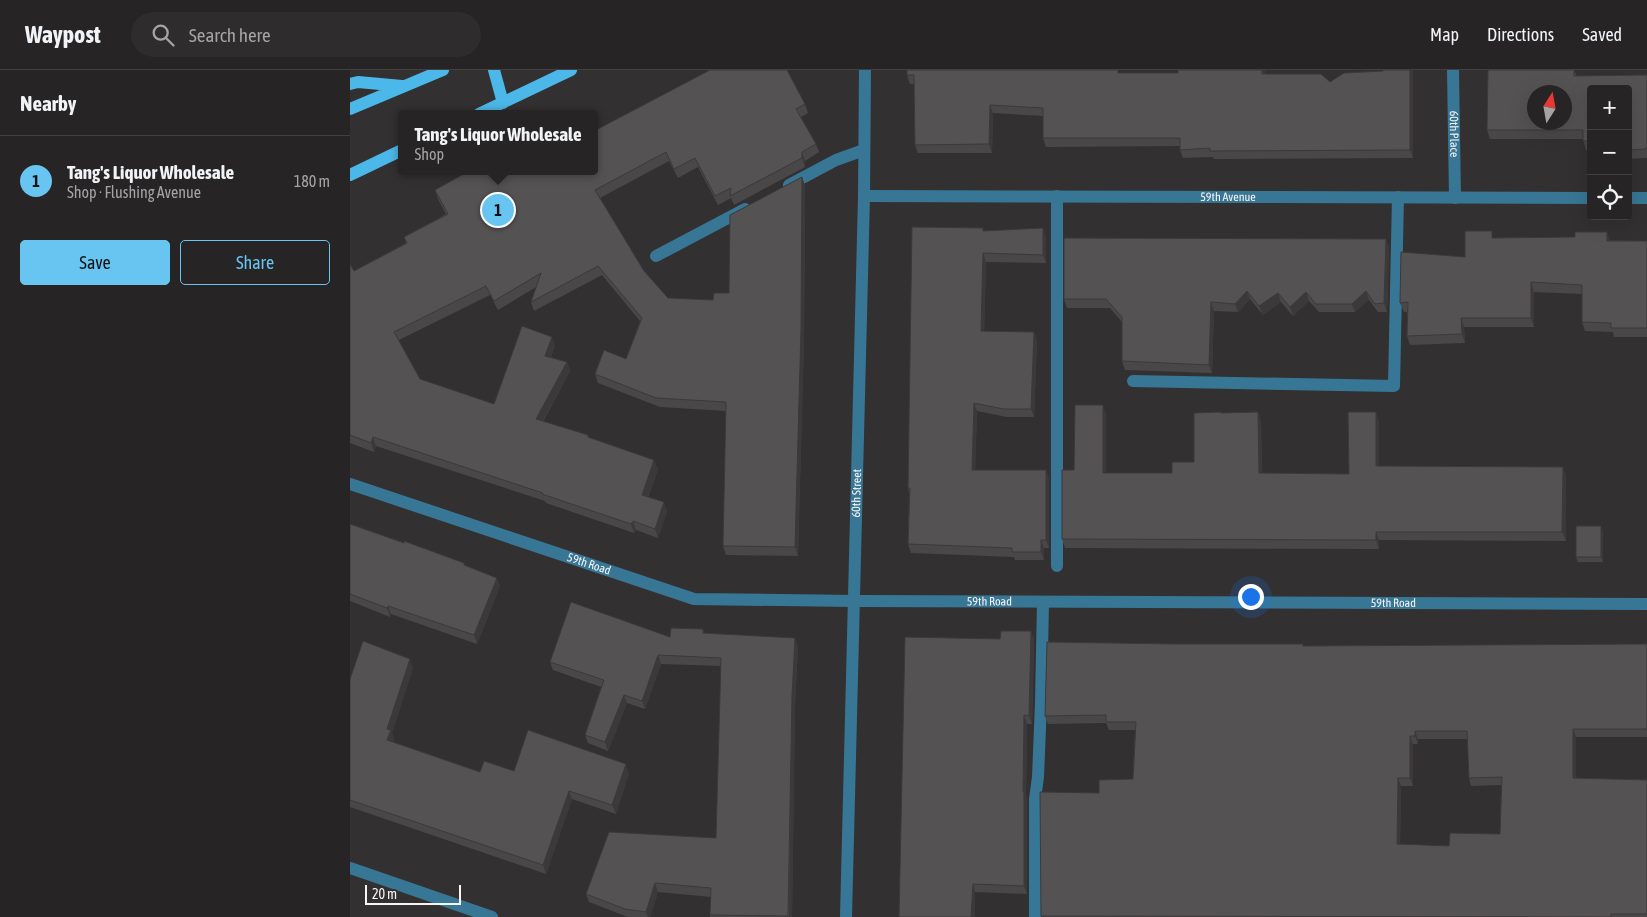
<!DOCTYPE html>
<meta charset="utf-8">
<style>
:root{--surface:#262425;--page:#2e2c2d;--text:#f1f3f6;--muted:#a4a4a7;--line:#424142;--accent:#68c4f0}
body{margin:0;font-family:"Asap Condensed",sans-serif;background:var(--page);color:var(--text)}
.controls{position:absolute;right:15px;top:15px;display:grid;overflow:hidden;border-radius:5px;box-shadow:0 5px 20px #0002}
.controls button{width:45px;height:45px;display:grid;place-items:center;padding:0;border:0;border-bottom:1px solid var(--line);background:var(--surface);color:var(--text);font:25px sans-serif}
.compass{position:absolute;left:1177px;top:15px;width:45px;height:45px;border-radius:50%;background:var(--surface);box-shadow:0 5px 20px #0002;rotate:11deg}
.scale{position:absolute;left:15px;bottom:12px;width:96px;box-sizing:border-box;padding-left:5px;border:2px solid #f6f4f4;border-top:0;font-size:14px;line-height:18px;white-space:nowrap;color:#f6f4f4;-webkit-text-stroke:4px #333031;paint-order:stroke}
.you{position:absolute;left:900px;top:526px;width:18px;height:18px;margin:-12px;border:4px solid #fff;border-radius:50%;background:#1a73e8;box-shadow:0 0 0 8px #1a73e833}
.badge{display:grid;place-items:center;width:32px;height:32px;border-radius:50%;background:var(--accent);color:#111;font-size:16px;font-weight:700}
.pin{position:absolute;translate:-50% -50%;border:2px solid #fff;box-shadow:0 1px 5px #0006}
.popup{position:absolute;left:48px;top:40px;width:200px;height:65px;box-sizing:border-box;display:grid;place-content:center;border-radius:5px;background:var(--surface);filter:drop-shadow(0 1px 4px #0005);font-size:16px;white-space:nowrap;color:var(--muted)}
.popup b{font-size:19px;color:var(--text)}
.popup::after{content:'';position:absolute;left:50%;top:100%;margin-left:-10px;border:10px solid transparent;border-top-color:var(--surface)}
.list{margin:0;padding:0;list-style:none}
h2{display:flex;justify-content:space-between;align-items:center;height:65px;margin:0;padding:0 20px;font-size:21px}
h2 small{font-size:16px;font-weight:400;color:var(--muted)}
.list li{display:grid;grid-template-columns:32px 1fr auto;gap:15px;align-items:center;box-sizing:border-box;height:90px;padding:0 20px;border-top:1px solid var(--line)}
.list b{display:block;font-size:19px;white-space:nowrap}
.list p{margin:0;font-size:16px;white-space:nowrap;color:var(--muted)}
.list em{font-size:16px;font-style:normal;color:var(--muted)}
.actions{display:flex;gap:10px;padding:15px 20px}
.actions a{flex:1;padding:11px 0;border:1px solid var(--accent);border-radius:5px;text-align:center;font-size:18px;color:var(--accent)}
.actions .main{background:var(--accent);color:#111}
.icon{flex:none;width:28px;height:28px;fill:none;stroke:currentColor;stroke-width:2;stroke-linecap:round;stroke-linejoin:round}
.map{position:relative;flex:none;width:1297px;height:847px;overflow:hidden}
header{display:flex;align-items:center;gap:30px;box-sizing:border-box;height:70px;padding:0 25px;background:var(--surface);border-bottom:1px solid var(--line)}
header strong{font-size:24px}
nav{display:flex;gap:28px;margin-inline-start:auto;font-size:18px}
.search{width:350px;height:45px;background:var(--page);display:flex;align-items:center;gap:12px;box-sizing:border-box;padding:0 18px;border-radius:28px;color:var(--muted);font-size:19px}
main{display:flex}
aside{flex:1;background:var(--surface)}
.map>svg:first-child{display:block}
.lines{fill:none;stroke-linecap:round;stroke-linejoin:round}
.lane{stroke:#377795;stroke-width:12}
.street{stroke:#377795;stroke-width:12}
.primary{stroke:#4cb8ea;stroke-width:12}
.wall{fill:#494747;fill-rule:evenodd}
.shaded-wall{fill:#3c393a}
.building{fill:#555253;stroke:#3c393a;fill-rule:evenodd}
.labels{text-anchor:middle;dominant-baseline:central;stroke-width:5;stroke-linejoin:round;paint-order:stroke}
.street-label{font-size:12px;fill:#f6f4f4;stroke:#333031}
</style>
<header>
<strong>Waypost</strong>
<div class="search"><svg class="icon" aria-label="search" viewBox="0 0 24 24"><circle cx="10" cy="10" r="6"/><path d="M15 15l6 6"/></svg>Search here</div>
<nav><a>Map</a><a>Directions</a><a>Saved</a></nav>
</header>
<main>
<aside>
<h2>Nearby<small></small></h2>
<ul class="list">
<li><span class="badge">1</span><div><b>Tang's Liquor Wholesale</b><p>Shop · Flushing Avenue</p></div><em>180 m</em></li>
</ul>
<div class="actions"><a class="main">Save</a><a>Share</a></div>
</aside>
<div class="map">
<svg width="1297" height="847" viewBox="0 0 1297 847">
<rect width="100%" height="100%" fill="#333031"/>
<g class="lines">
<!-- lane -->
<path class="lane" d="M439,115L486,90L514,80
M707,126V496
M306,186L395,139
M783,311L1044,316L1048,127
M685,847V729L688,707L691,633L693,532"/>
<!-- street -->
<g class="street">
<path id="s1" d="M1103,0L1105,128"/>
<path id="s2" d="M514,126L1241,128"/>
<path d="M1278,128H1297"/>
<path id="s3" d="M0,414L344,529L504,531L1297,534"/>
<path d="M0,798L142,847"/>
<path id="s4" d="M496,847L514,126L515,0"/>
</g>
<!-- primary -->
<path class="primary" d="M144,0L153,33
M0,14L8,12L52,16
M0,39L93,0
M129,44L221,0
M0,105L52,80"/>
</g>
<!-- wall -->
<path class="wall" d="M1033,0H1063V88L864,89L863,87L833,88L830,80V76L696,77L693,68V46L643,43L642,83H568L565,75L564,14H560L557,5L771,3L915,4L980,12L1033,1Z
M1138,0H1224L1227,6L1297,5V88L1278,89V19H1241V80H1236L1233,69H1140L1137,60Z
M455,34L458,43L451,47L466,74L469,82L455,91V97L384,135L381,128L368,135L348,97L328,108L319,91L250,128L294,201L318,228L363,230L379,223L452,107L455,116L454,268L448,486L376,485L373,476L376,341L310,337L248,313L245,304L276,289L290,251L252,205L184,241L181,232L186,217L148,240L140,225L49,270L70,309L144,334L205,276L201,287L217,292L220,301L193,352L239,367L308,399L298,427L317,441L308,468L286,460L284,463L196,433L195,431L26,376L24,382L0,373V194L4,201L56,173L54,167L96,144L88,129L85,120L244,101Z
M634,161L696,166V193L636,192L634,261L687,270L684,347H657L627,341L625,400H696L699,409V478H694V490H665L664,487L561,483L558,474L559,423L558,418Z
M1144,168L1297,171V267H1264L1263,262L1235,261L1232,252V224L1184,222V257H1114L1115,273L1060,275L1057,266V242H1054L1050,233L1115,187Z
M1039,177L1037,242H1028L1019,230L1005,242H969L959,231L943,246L931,232L913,245L900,229L888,242L864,241L862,303L775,300L772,291V252L760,238H717L714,229Z
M872,343L911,351L912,403L999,404L1029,351V396L1216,405V471L1029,470V479L715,478L712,469L724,400L756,344V403H822L844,392Z
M0,454L114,493L115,496L150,516L127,574L41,544L40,547L0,531Z
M1253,461V492H1228L1226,487Z
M353,559L354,563L448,576L445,635L442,847H360V845L361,827L308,822L300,847H278L239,832L236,824L366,768L371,596L311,594L295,639L277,633L258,681L238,673L235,665L251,617L203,600L200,592L320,567Z
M681,561L684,569L682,654H677L676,726L677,730V824L625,822L549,847L650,569Z
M823,574H953V576L1297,574V667H1226V708L1297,710V847H692L690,722L749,723L783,709L785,660H759L756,653L698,654L695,646ZM1068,669H1118L1119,708L1121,716L1151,715L1150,764L1099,776L1050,774L1051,716H1063V674H1068Z
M63,598L42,663L44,669L43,672L130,702L164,701L279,703L266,744L222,729L196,804L0,737V609Z"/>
<!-- shaded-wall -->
<path class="shaded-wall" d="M912,0H915V12L912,4Z
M1060,0H1063V88L1060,80Z
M640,35L643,43L642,83L639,74Z
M452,82L455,91V97L452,88Z
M452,107L455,116L454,268L448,486L445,477Z
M693,158L696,166V193L693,185Z
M1257,162L1260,171H1257Z
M1036,169L1039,177L1037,242L1034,233Z
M633,183L636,192L634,269L631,261Z
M1181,212L1184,222V257L1181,248Z
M897,221L900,229L888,242L885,234Z
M1016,221L1019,230L1005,242L1002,234Z
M956,222L959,231L943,246L940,237Z
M928,223L931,232L913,245L909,236Z
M861,232L864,241L862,303L859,295Z
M1111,248L1114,257L1115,273L1112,264Z
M684,262L687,270L684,347L681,339Z
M202,267L205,276L198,295L195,286Z
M217,292L220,301L189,358L186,349Z
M624,333L627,341L625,408L622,400Z
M753,335L756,344V412L753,403Z
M908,342L911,351L912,412L909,403Z
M1026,342L1029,351V405L1026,396Z
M23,367L26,376L24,382L21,373Z
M304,390L308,399L295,433L292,425Z
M1213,397L1216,405V471L1212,462Z
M696,400L699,409V478L696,470Z
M314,432L317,441L308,468L305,459Z
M283,451L286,460L284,463L281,454Z
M1251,456L1253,461V492L1251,487Z
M1026,462L1029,470V479L1026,470Z
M691,470L694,478V490L691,482Z
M147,508L150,516L127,574L124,565Z
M38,536L41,544L40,547L37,538Z
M681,561L684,569L682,654L679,646Z
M445,568L448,576L445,635L442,847H439L442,626Z
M308,585L311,594L295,639L292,631Z
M60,589L63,598L42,663L44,669L40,679L37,670V659Z
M274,625L277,633L258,681L255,672Z
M674,645L677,654L676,726L677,730V824L674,816L673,722Z
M1223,659L1226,667V716L1223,708Z
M1065,661L1068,669V674L1065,666Z
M1060,666L1063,674V716L1060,708Z
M276,694L279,703L266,744L262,735Z
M1048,708L1051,716L1050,782L1047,774Z
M219,721L222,729L196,804L193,795Z
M305,813L308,822L300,847H298L296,842Z
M623,814L625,822V847H621Z"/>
<!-- building -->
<path class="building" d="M360,0H437L455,34L446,39L466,74L452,82V88L380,126L381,118L365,126L345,88L324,99L316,82L245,120L294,201L318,228L363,230L364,223H379L380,145L452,107L451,259L445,477L373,476L376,332L306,328L245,304L254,280L276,289L292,248L248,196L181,232L191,203L144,231L136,216L44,262L70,309L144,334L172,256L202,267L195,286L217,292L186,349L238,365V367L304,390L292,425L314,432L305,459L283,451L281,454L192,424L193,423L23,367L21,373L0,365V194L4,201L57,173L54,167L98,144L85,120L119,101H244V61Z
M557,0H768V3H828V0H912V4H971L980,12L994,3L1033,1V0H1060V80L860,81V78L830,80V68H693V38L640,35L639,74L565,75L564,5H557Z
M1138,0H1224V6L1297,5V78H1296V79L1278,80V19H1241V71H1233V60H1137ZM1184,22H1214V52H1184Z
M562,157L633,158V161L693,158V185L633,183L631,261L684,262L681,339H654L624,333L622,400H696V470H691V482H662V478L558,474L560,418H558Z
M1115,161H1142V168L1225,167V162H1257V171H1297V258H1261V253L1232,252V215L1181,212V248H1111L1112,264L1057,266L1058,232L1050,233L1051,182L1115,187Z
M714,168L1036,169L1034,233L1025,234L1016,221L1002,234H966L956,222L940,237L928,223L909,236L897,221L885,234L861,232L859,295L772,291V247L756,229H714Z
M725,335H753V403H822V392H844V343L871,342V343L908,342L909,403L999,404L998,342H1026V396L1213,397L1212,462H1026V470L712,469V400H724Z
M0,454L54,473V471L114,493V495L147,508L124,565L38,536L37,538L0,524Z
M1226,456H1251V487H1226Z
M221,532L320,567L321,558L353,559V563L445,568L442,626L438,846L360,845L361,818L305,813L296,842L275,839L236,824L259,762L366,768L371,588L308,585L292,631L274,625L255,672L235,665L254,610L200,592Z
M651,561H681L679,646L674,645L673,722H674V816L623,814L621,847H549L555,567L650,569Z
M13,571L60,589L37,659L41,660L37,670L130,702L134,691L164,701L178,660L276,694L262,735L219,721L193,795L0,730V609Z
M697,572L823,574H953V576L1297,574V659H1223V708L1297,710V844H1261V847L691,846L690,722L749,723V710L783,709L786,652H756V645L695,646ZM1065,661H1117L1119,708L1152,707L1150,764L1100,763L1099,776L1047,774L1048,708H1060V666H1065Z"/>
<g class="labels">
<!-- street labels -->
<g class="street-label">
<text stroke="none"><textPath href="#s1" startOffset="64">60th Place</textPath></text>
<text stroke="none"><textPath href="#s2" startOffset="364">59th Avenue</textPath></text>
<text stroke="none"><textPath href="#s4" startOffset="424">60th Street</textPath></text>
<text stroke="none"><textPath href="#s3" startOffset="252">59th Road</textPath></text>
<text stroke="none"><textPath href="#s3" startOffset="658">59th Road</textPath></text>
<text stroke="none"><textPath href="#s3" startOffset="1062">59th Road</textPath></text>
</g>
</g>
</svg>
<div class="controls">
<button>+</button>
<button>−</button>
<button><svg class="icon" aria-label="locate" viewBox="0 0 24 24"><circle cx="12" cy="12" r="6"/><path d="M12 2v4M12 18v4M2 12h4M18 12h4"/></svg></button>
</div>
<svg class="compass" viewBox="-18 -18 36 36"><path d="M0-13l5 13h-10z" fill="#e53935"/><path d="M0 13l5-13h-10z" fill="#a4a4a7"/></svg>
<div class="scale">20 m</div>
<div class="you"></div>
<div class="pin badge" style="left:148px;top:140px">1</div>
<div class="popup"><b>Tang's Liquor Wholesale</b>Shop</div>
</div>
</main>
